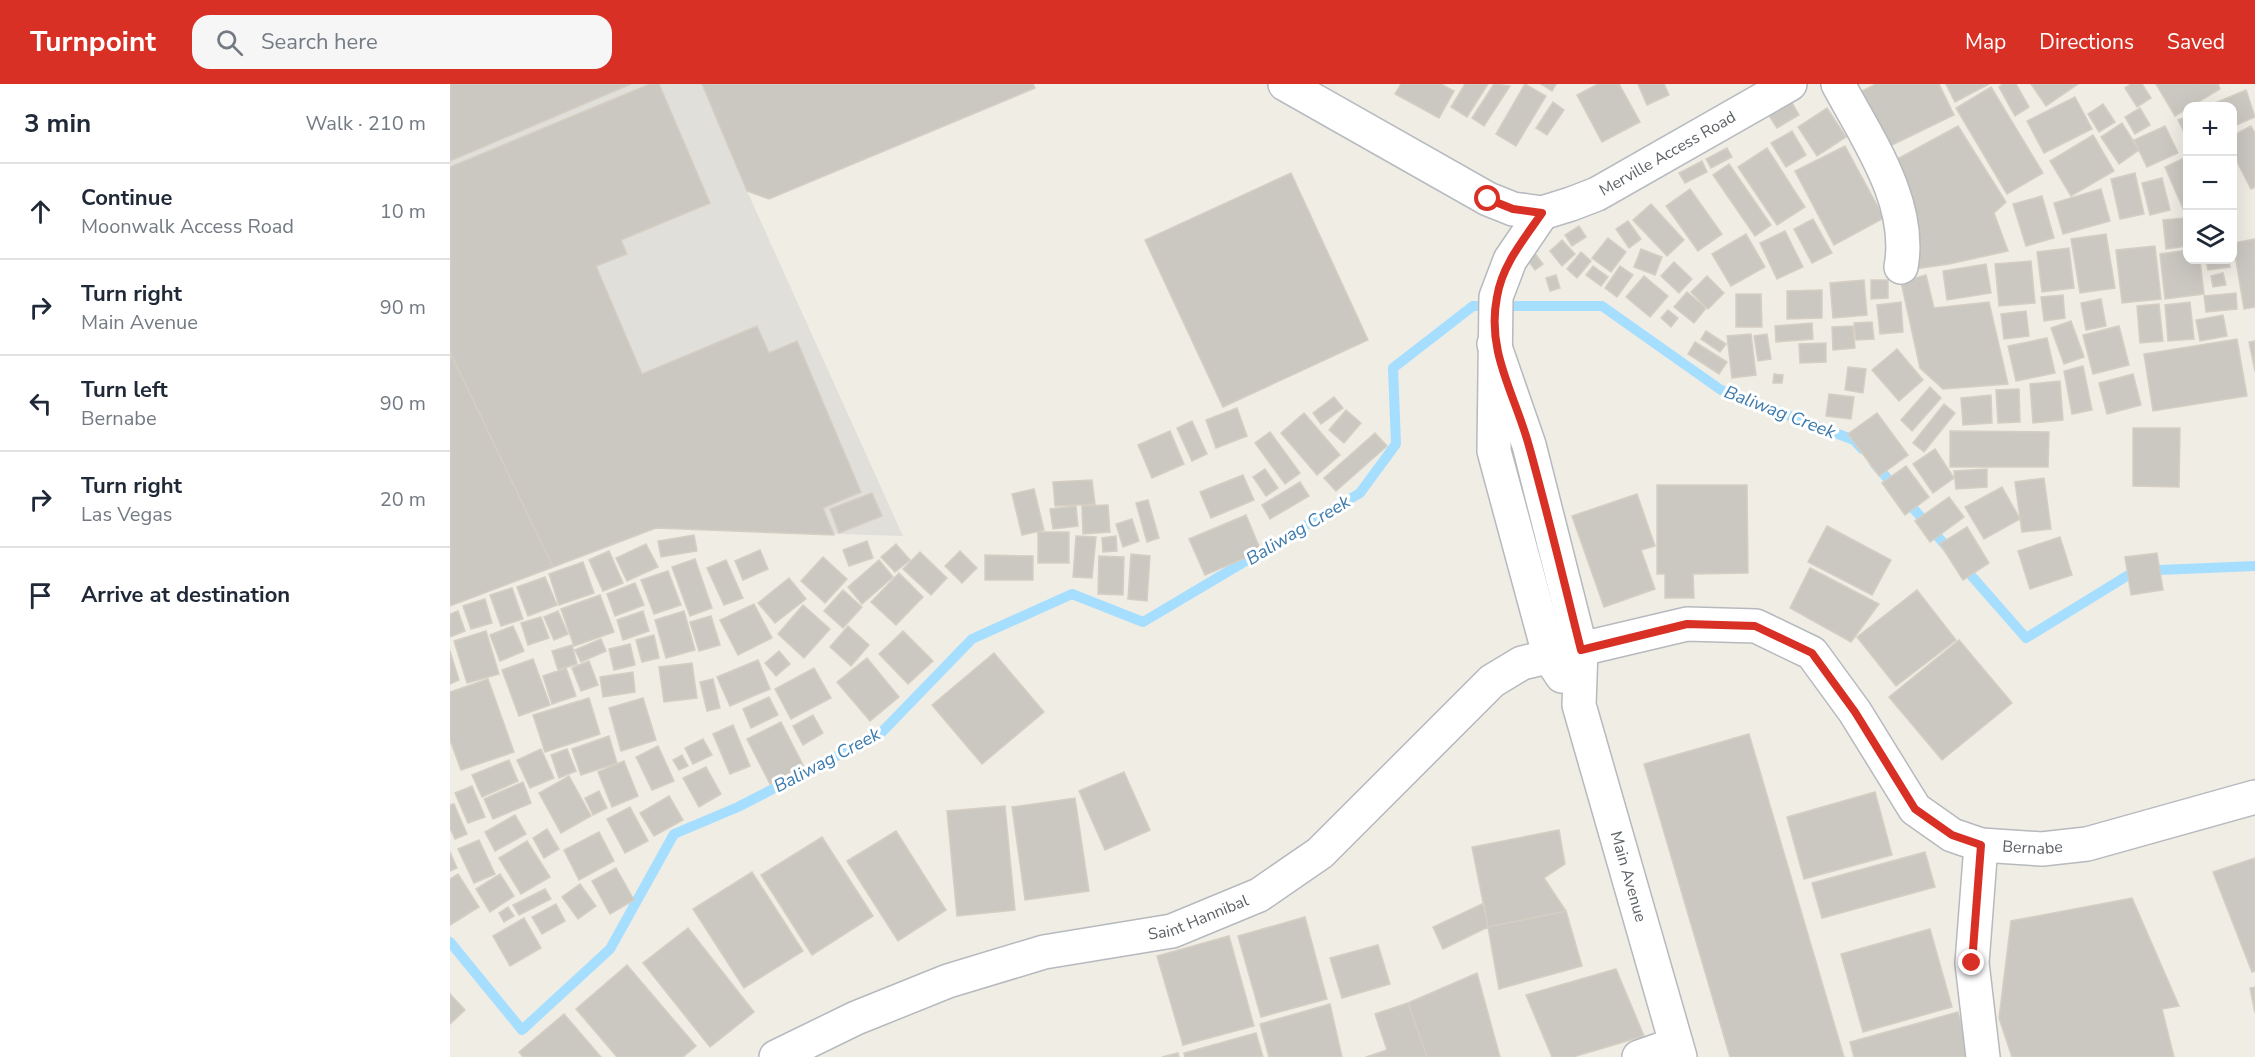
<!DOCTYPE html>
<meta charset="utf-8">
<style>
:root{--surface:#fff;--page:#f6f6f7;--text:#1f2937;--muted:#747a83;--line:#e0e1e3;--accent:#d93025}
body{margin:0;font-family:"Nunito Sans",sans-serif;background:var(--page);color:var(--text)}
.controls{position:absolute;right:18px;top:18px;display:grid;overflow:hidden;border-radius:12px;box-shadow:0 6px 24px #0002}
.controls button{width:54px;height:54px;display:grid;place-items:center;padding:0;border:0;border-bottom:2px solid var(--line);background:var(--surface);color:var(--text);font:30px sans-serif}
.stop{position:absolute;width:18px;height:18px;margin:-14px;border:4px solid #d93025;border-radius:50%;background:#fff}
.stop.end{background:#d93025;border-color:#fff;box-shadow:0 2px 6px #0008}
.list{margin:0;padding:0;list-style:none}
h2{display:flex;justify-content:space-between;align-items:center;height:78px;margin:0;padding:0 24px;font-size:26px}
h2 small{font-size:20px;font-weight:400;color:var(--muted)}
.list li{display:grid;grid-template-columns:39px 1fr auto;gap:18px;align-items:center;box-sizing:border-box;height:96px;padding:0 24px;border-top:2px solid var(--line)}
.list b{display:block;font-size:22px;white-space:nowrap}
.list p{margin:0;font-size:20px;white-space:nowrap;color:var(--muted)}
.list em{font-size:20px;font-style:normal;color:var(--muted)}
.icon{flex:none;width:33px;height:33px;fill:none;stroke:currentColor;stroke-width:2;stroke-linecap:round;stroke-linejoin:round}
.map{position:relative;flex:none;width:1805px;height:973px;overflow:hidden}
header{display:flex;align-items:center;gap:36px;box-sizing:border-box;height:84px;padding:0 30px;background:var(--accent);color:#fff}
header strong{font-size:28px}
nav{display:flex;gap:33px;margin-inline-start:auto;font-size:21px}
.search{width:420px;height:54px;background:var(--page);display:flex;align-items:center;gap:15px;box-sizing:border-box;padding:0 21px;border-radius:18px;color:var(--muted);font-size:22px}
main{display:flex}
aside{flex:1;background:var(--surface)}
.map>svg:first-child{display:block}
.industrial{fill:#e1dfda}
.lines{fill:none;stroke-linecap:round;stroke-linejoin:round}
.stream{stroke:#a6deff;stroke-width:10}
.building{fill:#cbc8c2;stroke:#d5cec3;stroke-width:1.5}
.street-casing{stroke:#b6b9bd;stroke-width:36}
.secondary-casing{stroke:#b7bbc0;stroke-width:36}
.street{stroke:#fff;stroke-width:33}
.secondary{stroke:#fff;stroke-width:33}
.route{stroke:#d93025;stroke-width:8}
.labels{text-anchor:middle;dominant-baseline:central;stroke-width:6;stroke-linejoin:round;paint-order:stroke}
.street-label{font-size:16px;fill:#5d6266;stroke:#fff}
.water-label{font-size:18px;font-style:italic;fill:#3c7aad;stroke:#fff}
</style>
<header>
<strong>Turnpoint</strong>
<div class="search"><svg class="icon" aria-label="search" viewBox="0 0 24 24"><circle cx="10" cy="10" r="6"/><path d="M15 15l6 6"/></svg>Search here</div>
<nav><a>Map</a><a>Directions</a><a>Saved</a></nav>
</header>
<main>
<aside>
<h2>3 min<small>Walk · 210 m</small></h2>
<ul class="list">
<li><svg class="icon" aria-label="ahead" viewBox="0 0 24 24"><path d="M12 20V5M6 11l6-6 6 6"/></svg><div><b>Continue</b><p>Moonwalk Access Road</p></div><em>10 m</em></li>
<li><svg class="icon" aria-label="right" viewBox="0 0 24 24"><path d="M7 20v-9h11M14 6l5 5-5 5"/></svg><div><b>Turn right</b><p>Main Avenue</p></div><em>90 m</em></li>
<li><svg class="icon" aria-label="left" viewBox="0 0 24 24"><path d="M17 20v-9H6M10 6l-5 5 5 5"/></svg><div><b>Turn left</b><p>Bernabe</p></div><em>90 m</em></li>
<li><svg class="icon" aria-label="right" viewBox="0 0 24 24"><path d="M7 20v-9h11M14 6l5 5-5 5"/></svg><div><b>Turn right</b><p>Las Vegas</p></div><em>20 m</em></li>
<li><svg class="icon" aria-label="arrive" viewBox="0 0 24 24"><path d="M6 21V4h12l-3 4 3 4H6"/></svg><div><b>Arrive at destination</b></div></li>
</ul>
</aside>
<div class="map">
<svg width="1805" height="973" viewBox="0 0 1805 973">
<rect width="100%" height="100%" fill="#f0ede5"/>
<!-- industrial -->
<path class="industrial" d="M0,0H252L297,107L453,452L206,444L0,522Z"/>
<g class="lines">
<!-- stream -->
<path class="stream" d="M1424,379L1502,469
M1512,481L1576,554L1685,487L1805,482
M0,858L72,946L160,865L224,750L288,723L431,649L522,555L622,510L693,538L910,409L946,360L943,284L1023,222H1152L1271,306L1404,356L1412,365"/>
</g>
<!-- building -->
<path class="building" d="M0,0H181L0,77Z
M200,0H209L260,119L171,156L177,170L146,182L192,290L307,242L319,269L347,257L411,408L373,424L384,451L206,444L103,483L0,268V83Z
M252,0H583L585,4L319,115L297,107Z
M951,0H991L1004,7L989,34L945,10Z
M1015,0H1038L1017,33L1001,23Z
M1044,0L1060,2L1034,42L1022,34Z
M1075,0L1096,12L1066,62L1046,50Z
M1091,0H1106L1102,7Z
M1148,0H1169L1190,38L1152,58L1127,11Z
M1188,0H1214L1219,11L1197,21Z
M1426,0H1489L1504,31L1438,63L1410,8Z
M1496,0H1539L1505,18Z
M1553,0H1566L1579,23L1565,32L1549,3Z
M1581,0H1628L1596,22Z
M1681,0H1692L1701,14L1687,23L1675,4Z
M1706,0H1768L1770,5L1725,32Z
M1541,3L1593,89L1557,110L1506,24Z
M1796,6L1805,33L1782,43V22H1758Z
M1625,13L1642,45L1594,69L1577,37Z
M1341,17L1349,31L1327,44L1318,30Z
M1103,18L1114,26L1097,51L1086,44Z
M1653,20L1665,38L1649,48L1638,30Z
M1377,24L1396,53L1367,72L1348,43Z
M1690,24L1700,41L1685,50L1675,33Z
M1738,32V56L1728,36Z
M1672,39L1689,66L1669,80L1651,53Z
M1508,42L1556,118L1544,129L1558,167L1499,180L1465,185L1442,78Z
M1715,42L1728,69L1697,83L1684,56Z
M1801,42L1805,49V103L1801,105L1782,68V52Z
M1342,47L1356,71L1336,83L1321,59Z
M1643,51L1664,87L1621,112L1600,77Z
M1395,62L1434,134L1384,161L1345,87Z
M1277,64L1282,73L1261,84L1256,75Z
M1317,64L1355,123L1327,141L1288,83Z
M1734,74L1738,82L1735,129L1715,83Z
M1252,77L1257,88L1235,99L1229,89Z
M1279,80L1321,141L1305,152L1263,91Z
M841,89L918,256L773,323L695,156Z
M1685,89L1694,130L1670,135L1661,95Z
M1712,94L1720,126L1700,131L1692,99Z
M1240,105L1272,150L1248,167L1216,122Z
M1651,105L1660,137L1613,150L1604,119Z
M1782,108L1786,128L1782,129Z
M1592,112L1604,154L1576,162L1563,120Z
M1201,120L1234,156L1217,172L1183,136Z
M1735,134L1737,162L1716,165L1713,136Z
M1363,135L1382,169L1362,179L1344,145Z
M1178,137L1191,155L1179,164L1166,145Z
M1129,142L1136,153L1122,162L1115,151Z
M1335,147L1353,183L1327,195L1310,159Z
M1296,150L1315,183L1281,202L1262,170Z
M1656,150L1665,204L1630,209L1621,155Z
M1158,154L1176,168L1161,188L1142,174Z
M1805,155V223L1794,225L1783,159Z
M1112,156L1125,170L1112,182L1100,167Z
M1705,162L1711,215L1672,219L1666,166Z
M1619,164L1624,204L1592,208L1587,168Z
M1191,165L1212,173L1205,191L1184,183Z
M1738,166V176H1750L1754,210L1715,215L1710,170Z
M1084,168L1093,180L1085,186L1076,174Z
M1131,168L1141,177L1127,194L1117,185Z
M1756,176H1779L1780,183L1758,186Z
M1581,177L1585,219L1549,222L1545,180Z
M1224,178L1242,195L1229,209L1211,192Z
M1536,180L1541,209L1497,216L1493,187Z
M1143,182L1158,193L1151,202L1136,191Z
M1170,182L1183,191L1167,213L1155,204Z
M1773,189L1776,201L1763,203L1761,192Z
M1106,191L1110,204L1100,207L1096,194Z
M1476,191L1484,224L1539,218L1558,300L1493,305L1470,284L1451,198Z
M1194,192L1218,212L1200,233L1176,213Z
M1257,192L1274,209L1258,225L1241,208Z
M1414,196L1417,231L1383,234L1380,199Z
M1421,196H1438V214L1421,215Z
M1372,206V234L1337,235V207Z
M1237,208L1256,224L1244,239L1224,223Z
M1786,209L1787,225L1756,228L1754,212Z
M1286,210H1311L1312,243H1286Z
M1613,211L1615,234L1594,237L1591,213Z
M1651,215L1656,242L1636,246L1631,219Z
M1451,218L1453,248L1430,250L1427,221Z
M1740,218L1744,255L1718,257L1715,221Z
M1709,220L1713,257L1690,259L1687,222Z
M1218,226L1228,234L1221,243L1211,234Z
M1576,227L1579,252L1554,255L1551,230Z
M1773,231L1777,252L1750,257L1746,236Z
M1621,237L1634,273L1614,280L1601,244Z
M1422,238L1424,255L1406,256L1404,239Z
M1362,239L1363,255L1326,258L1325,242Z
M1403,242L1405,264L1383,266L1382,243Z
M1669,242L1679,281L1643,290L1633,251Z
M1256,247L1276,260L1270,268L1251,255Z
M1301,250L1306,291L1282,294L1277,252Z
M1317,250L1321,275L1308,277L1304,252Z
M1597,254L1605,289L1566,297L1558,262Z
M1787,255L1797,312L1703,327L1694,270Z
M1805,257V287L1799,258Z
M1245,258L1277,278L1269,290L1238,270Z
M1376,259V278L1350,279L1349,260Z
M1447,265L1473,296L1449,317L1422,286Z
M0,268L103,483L0,522Z
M1633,282L1642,326L1622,330L1614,287Z
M1398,283L1416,285L1413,309L1395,306Z
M1324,290L1333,291L1332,299H1323Z
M1683,290L1691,321L1657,330L1649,299Z
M1610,297L1613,336L1583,339L1580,300Z
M1480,303L1491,314L1462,347L1451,336Z
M1569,305L1570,338L1548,339L1546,306Z
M1379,310L1404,313L1401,335L1376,332Z
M1541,311L1542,339L1513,341L1511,314Z
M884,313L893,324L871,340L863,329Z
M1494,320L1505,329L1474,368L1463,359Z
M787,324L797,352L766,364L756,336Z
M896,326L911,339L894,359L879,346Z
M854,329L890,371L867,391L831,349Z
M1427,329L1458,371L1429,392L1398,350Z
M742,337L757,370L742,377L727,344Z
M1683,344H1730L1729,403L1683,402Z
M720,347L734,380L702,394L688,361Z
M1500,347L1599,348L1598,383H1500Z
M820,348L850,389L835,400L805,359Z
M925,349L937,362L886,407L874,394Z
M1485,365L1504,394L1483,409L1463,380Z
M1456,382L1479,413L1455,431L1432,399Z
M815,385L828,404L816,412L803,393Z
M1537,385V403L1506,405L1504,387Z
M793,391L804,416L761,434L750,408Z
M1594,394L1601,445L1572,448L1565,398Z
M642,396L645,420L605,422L603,398Z
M850,398L859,412L820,435L812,421Z
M1207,401H1297L1298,489L1243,490L1244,514H1215V490H1207Z
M1552,403L1570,435L1534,455L1515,423Z
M584,405L594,446L572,451L562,410Z
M422,409L432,432L389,449L380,425Z
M1187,410L1205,462L1191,466L1205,505L1154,523L1122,432Z
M1499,413L1514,433L1480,458L1465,437Z
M698,416L709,454L697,458L686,419Z
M658,421L660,448L633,450L632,422Z
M626,422L628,442L603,445L600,425Z
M796,431L811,467L755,491L739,455Z
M682,435L689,457L673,463L666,440Z
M1377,442L1441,476L1422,511L1358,478Z
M1517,443L1539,479L1513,496L1490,460Z
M588,448H619V479H588Z
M244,451L247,467L211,473L208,457Z
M626,452L646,453L642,494L623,493Z
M666,452L667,467L653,468L652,454Z
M1610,453L1622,491L1580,505L1568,467Z
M417,457L423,474L399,482L393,466Z
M196,460L208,483L177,497L166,474Z
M446,460L460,476L445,488L431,473Z
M310,466L318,485L293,496L285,477Z
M159,467L173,499L153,507L139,476Z
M510,467L527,484L512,499L495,482Z
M470,468L497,494L481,511L453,485Z
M1707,469L1713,506L1681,511L1675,473Z
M681,470L700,472L697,517L678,515Z
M535,471L583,472V496H535Z
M649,472L674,473L673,511L648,510Z
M373,473L397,495L375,519L351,497Z
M245,475L262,524L240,532L222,483Z
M276,476L293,514L274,521L257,484Z
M429,476L443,493L412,520L398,503Z
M133,478L144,509L109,521L99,490Z
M1360,484L1429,520L1401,558L1340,524Z
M218,487L231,521L204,530L191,496Z
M449,489L473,513L446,541L421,518Z
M95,493L107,521L78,532L67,503Z
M339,494L356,515L325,539L308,519Z
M185,499L194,521L165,532L157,510Z
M62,504L73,535L51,542L40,511Z
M393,506L412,523L393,544L374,527Z
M1467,506L1506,556L1446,602L1407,553Z
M150,511L164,548L124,562L111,525Z
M35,515L42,539L21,545L13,522Z
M304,520L322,554L288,571L270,536Z
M353,521L380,545L354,574L328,550Z
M8,527L15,547L0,553V530Z
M108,527L118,550L104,556L94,533Z
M193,527L199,547L173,556L167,536Z
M234,527L245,566L216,574L205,536Z
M261,532L270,561L249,567L240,538Z
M91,533L99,554L78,561L71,539Z
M63,542L74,567L50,577L40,551Z
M398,542L419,561L401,582L380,563Z
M36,547L49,590L17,599L4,557Z
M453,547L483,577L458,600L429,570Z
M204,551L209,574L192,578L186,556Z
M151,555L156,567L131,578L125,566Z
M1509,556L1562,619L1492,676L1439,613Z
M180,560L185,581L164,586L159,565Z
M122,561L127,580L108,586L102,567Z
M0,567L9,596L0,600Z
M329,567L340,580L326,592L315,579Z
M544,569L594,628L532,680L482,621Z
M417,574L449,613L420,637L387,598Z
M83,575L100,621L69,632L52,586Z
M308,576L320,605L280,622L267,593Z
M139,577L148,601L131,607L122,584Z
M242,579L247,614L214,618L209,583Z
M116,584L126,612L102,620L93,592Z
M364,584L381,614L341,635L325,605Z
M183,588L185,608L153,613L150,593Z
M38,595L64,668L11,686L0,656V608Z
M263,595L270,624L257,627L250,598Z
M319,613L328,631L301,644L293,625Z
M139,614L150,650L95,668L83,631Z
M193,614L206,656L171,667L159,624Z
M363,631L373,649L353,661L343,642Z
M331,638L354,683L320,700L297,655Z
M283,641L300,682L280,690L263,650Z
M1299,650L1394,973H1280L1194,680Z
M159,652L167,679L131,691L122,665Z
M253,655L262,671L243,680L235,664Z
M208,662L224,697L202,706L186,673Z
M91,665L104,694L80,704L67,676Z
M117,665L126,687L109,694L101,671Z
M232,671L238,682L229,686L223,676Z
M59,676L68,697L32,713L22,691Z
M174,677L188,712L162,723L148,688Z
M256,683L271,710L249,723L233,694Z
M674,688L700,746L655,766L629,707Z
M119,692L141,732L111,749L89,709Z
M73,698L81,719L43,735L34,715Z
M22,702L35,733L18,739L5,709Z
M149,707L157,724L143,731L135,714Z
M1425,708L1442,771L1354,795L1337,733Z
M219,712L233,736L204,752L190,729Z
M625,714L639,807L575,816L562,723Z
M4,720L17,750L5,755L0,744V721Z
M555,722L565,826L507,832L497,727Z
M180,723L198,757L175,769L157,735Z
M65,731L76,750L45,767L35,748Z
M97,745L109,765L94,774L83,754Z
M1109,746L1115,780L1094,794L1116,827L1038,843L1022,763Z
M446,747L496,826L448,857L397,777Z
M149,748L164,777L129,796L114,766Z
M372,753L423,832L362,871L311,791Z
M29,756L45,790L24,799L8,765Z
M77,757L100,793L71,810L49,774Z
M0,768L7,784L0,787Z
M1475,768L1485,803L1372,834L1362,799Z
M1805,774V887L1802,888L1763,788Z
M166,784L184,816L160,830L142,797Z
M302,788L353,867L294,904L243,825Z
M8,790L29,823L0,841V795Z
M50,790L64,812L40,828L26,805Z
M130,800L146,822L128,835L112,813Z
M95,805L101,815L69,831L63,821Z
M1682,814L1729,922L1712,925L1724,973H1562L1549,934L1561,837Z
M1034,819L1038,843L993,865L983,843Z
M106,820L115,837L92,850L82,833Z
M58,823L64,832L54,838L49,829Z
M1116,827L1132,882L1049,905L1038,843Z
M855,833L877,915L811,933L788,852Z
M74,834L91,864L60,882L43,852Z
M238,844L304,928L260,963L193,879Z
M1480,845L1502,923L1413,948L1391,870Z
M779,852L804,942L733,961L707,872Z
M928,861L940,900L892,914L880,874Z
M177,881L246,962L233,973H167L126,925Z
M1166,885L1194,952L1123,973H1102L1076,911Z
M1027,889L1050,973H977L958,919Z
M1805,903V929L1800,904Z
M0,910L15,926L0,940Z
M958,919L977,973H916L937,966L925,930Z
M880,920L892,973H819L810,940Z
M1508,928L1520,973H1404L1400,958Z
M114,930L151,973H73L69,968Z
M806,949L813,973H735L734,969Z
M728,969L729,973H712Z"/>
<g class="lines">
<defs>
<g id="street">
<path d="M1388,0C1417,54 1463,119 1451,183"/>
<path d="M1092,129L1060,176L1046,213L1044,367L1100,574L1112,592"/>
<path id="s1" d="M1044,260L1079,361L1131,566L1129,621L1230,973"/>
<path d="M1531,761L1522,879L1533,973"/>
<path id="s2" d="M326,973L406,934L498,897L594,868L722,847L809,811L870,769L1042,597L1072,579L1237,540L1306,542L1362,569L1405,628L1465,725L1502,751L1531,761L1592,765L1637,760L1805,713"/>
<path d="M1189,973L1226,960"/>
</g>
<g id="secondary">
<path id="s3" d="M835,0L1038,115L1063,125L1092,129L1121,120L1147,110L1340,0"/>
</g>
</defs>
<!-- street casing -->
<use href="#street" class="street-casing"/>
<!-- secondary casing -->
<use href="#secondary" class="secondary-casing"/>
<!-- street -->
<use href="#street" class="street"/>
<!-- secondary -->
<use href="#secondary" class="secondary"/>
</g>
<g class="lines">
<!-- route -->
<path class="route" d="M1038,115L1063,125L1092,129C1074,155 1052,181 1047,213C1036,268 1065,310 1079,362C1098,430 1114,498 1131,566L1237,540L1305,542L1362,569L1405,628L1465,725L1502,751L1531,761L1522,879"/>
</g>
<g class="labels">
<!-- street labels -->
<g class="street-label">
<text stroke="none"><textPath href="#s3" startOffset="429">Merville Access Road</textPath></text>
<text stroke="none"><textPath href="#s2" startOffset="1480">Bernabe</textPath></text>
<text stroke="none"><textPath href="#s1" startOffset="552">Main Avenue</textPath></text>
<text stroke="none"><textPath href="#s2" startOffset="447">Saint Hannibal</textPath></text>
</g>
<!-- water labels -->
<g class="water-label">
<text transform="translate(1330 328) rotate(21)">Baliwag Creek</text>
<text transform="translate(848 446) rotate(-31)">Baliwag Creek</text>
<text transform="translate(377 676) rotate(-28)">Baliwag Creek</text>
</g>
</g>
</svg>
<div class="controls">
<button>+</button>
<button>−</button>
<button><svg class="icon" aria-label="layers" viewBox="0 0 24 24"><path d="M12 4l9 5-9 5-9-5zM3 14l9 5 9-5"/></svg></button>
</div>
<div class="stop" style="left:1038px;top:115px"></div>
<div class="stop end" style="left:1522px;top:879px"></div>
</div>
</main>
